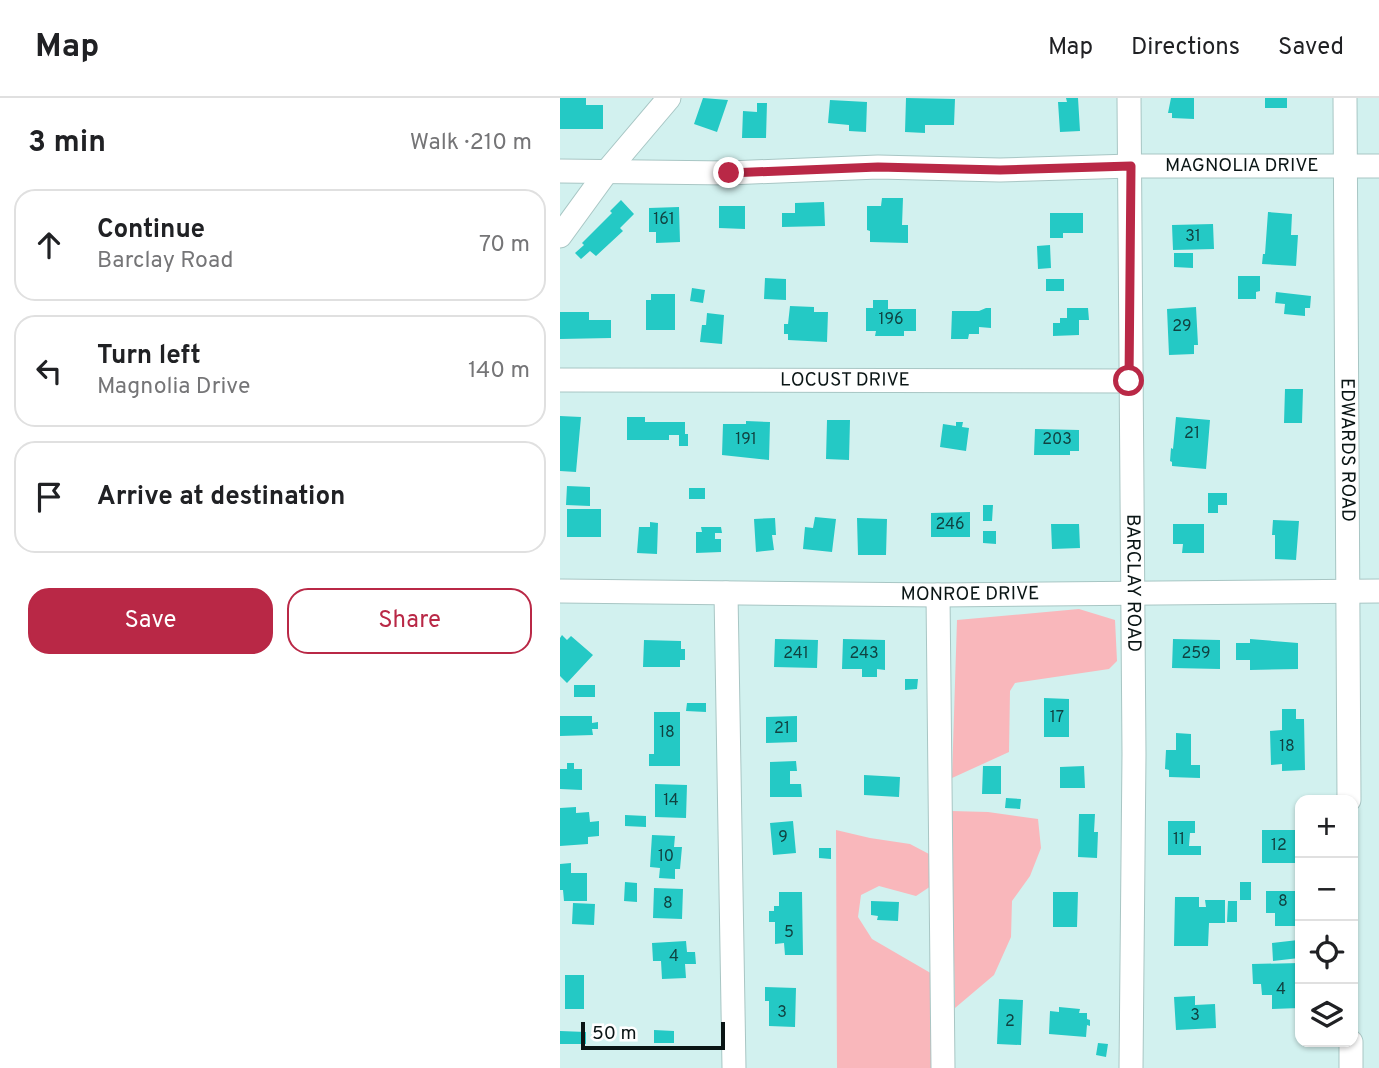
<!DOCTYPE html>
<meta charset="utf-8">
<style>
:root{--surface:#fff;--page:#f6f6f6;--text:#202124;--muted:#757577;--line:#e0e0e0;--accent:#b92846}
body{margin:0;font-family:Overpass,sans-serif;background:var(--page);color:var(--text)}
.controls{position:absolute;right:21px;bottom:21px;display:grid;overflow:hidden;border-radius:14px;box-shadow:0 2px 5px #0004}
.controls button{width:63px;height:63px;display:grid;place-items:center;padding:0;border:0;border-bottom:2px solid var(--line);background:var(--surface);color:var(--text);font:35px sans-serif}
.scale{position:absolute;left:21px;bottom:18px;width:144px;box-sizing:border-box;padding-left:7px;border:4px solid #0a1515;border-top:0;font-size:19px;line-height:24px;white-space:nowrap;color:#0a1515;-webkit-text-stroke:5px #fff;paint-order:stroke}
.stop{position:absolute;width:21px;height:21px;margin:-16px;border:5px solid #b92846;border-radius:50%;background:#fff}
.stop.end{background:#b92846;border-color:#fff;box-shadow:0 2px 7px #0008}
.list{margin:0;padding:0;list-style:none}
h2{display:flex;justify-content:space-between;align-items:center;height:91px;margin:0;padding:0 28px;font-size:30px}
h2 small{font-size:23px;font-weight:400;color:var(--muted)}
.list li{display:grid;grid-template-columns:46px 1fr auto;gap:21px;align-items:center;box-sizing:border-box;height:112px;margin:0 14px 14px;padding:0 14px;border:2px solid var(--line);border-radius:21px}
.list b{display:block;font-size:26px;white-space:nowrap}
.list p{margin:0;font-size:23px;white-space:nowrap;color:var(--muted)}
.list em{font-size:23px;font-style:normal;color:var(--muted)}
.actions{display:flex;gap:14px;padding:21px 28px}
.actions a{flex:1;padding:16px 0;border:2px solid var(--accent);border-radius:21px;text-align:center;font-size:24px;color:var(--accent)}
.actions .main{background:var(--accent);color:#fff}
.icon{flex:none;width:38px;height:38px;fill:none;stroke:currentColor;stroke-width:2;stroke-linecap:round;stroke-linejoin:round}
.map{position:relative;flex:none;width:819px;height:970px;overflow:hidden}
header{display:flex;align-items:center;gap:42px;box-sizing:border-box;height:98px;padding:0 35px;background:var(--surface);border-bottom:2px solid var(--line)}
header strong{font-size:33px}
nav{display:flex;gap:38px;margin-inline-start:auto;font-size:24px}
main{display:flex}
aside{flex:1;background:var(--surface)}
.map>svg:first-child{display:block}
.green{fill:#f9b7bb}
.building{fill:#24c9c5}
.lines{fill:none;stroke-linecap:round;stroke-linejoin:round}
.street-casing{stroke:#a8c6c4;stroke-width:25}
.street{stroke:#fff;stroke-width:23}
.route{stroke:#b92846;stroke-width:9}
.labels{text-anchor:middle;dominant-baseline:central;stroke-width:5;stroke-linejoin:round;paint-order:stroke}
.number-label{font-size:16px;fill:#104241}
.street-label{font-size:19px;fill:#0a1515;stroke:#fff}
</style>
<header>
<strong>Map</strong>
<nav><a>Map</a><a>Directions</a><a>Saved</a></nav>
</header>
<main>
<aside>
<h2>3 min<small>Walk · 210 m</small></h2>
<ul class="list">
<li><svg class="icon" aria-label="ahead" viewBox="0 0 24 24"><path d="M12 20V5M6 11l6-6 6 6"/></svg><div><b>Continue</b><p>Barclay Road</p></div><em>70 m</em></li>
<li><svg class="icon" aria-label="left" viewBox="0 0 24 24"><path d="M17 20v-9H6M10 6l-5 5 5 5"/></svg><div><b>Turn left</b><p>Magnolia Drive</p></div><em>140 m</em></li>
<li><svg class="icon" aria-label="arrive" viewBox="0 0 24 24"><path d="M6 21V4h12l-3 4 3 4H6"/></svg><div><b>Arrive at destination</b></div></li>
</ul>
<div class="actions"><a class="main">Save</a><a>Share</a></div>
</aside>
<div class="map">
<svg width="819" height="970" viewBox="0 0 819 970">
<rect width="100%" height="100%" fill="#d2f1ef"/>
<!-- green -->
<path class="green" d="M519,511L555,522L557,563L549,571L455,585L450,593L449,654L392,680L397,522Z
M391,713L428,714L478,721L481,750L470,778L452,803L451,839L434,877L395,910Z
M276,732L310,740L350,746L369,756L371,788L356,798L319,788L301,797L298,819L312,841L374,877L371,970H277Z"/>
<!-- building -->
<path class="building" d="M0,0H26V7H43V31H0Z
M143,0L168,2L157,34L134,26Z
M346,0L395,1L394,27H365V35L345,34Z
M506,0H518L520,33L500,34L498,4H507Z
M611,0H634V21L612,20V15H608Z
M705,0H727V10H705Z
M270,2L307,4L306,34L289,33V27L268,25Z
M197,5H207L206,40H182L183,13L197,14Z
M322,100H343L342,127H348V145L310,144V133L307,132V108H321Z
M61,102L74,116L60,130L63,133L36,158L30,153L21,161L15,155L24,147L22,145L52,115L50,113Z
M264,104L265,128L222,129V115H235V105Z
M159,108H185V131L159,130Z
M119,109L120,144L96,145V134H89V110Z
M708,114L732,116L731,137H738L736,168L702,166L703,156H705Z
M490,115H523V135H503V140H490Z
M653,126L654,151L613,152L612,127Z
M490,147L491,170L478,171L477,148Z
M614,155H633V170L614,169Z
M678,178H700V193L696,194V201H678Z
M205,180L226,181V202L204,201Z
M486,181H504V193H486Z
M132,190L145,192L143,205L130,203Z
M716,194L751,198L750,210H745V218L724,216L725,206L715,205Z
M91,196H115V232H86V202H91Z
M313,202H328V211H356V233H344V238H315L316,233H306V210H313Z
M230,208L254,209V214H268L267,244L228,242V236H224V226H228Z
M636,209L638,247H634V256L609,257L607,211Z
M426,210H431V230L419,229V236H409L408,241H391L392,213H419Z
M507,210H528L529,222H519V237L493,238V225H500V220H507Z
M0,214H29V222H51V240L0,241Z
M147,215L164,217L162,246L140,244L142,227H146Z
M725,291H743L742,325H724Z
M0,318L21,319L16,374L0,373Z
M67,319H85V324H125V336H128V348H119V337H109V342H67Z
M616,319L650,322L646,371L612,368V364L610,363L611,350L613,351Z
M267,322H290L289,362L266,361Z
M186,323L210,324L209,362L162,357L163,326H186Z
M396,324H403L402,329L409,330L406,353L380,349L383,326L396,328Z
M475,331L519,332V353H510V357H474Z
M7,388L30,389V408L6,407Z
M129,390H145V401H129Z
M648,395H667V407H658V415H648Z
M423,407H433L432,423H423Z
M7,411H41V439H7Z
M410,414V439H371V415Z
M255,419L276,421L272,454L243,451L245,429L253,430Z
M215,420L216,437H212L214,452L196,454L194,421Z
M297,420L327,421L326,457H298Z
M713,422L739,423L736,462L715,461V437H712Z
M90,424L98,425L97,456L77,455L79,429H90Z
M491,426H519L520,450L492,451Z
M613,426H644V455H622L623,446H613Z
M141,429H161L162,435H155V441H161V454L136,455V434H142Z
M423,433H436V446L423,445Z
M2,537L7,542L11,538L33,557L7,585L0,578V540Z
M215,541L258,542L257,570L214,569Z
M283,541L325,542V572L317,571V579H302V571H282Z
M613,541L660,542V571L612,570Z
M690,541L738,545V571L690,572V562H676V545H690Z
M84,542L121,543V551H125V562H120V569H83Z
M345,581H358L357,591L345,592Z
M14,587H35V599H14Z
M484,600L509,601V639H484Z
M127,605H146V614L126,613Z
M722,611H736V621H744L745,672L722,673V666L711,667L710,633L722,632Z
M94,614H120V668H89V656H94Z
M0,618H32V625L38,624V631H32L33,637L0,638Z
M237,618V644L206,645V619Z
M616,635L631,636V667H640V680L609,679V672L605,671L606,652H616Z
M236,663L237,673H230V686H241L242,699H210V664Z
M7,665H14V671H22V692L0,691V671H7Z
M423,668H441V696H422Z
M524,668L525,690H500V669Z
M304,677L340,679L339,699L304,697Z
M95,686L127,687L126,720L95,719Z
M446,700L461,701L460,711L445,710Z
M16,709V715L29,714L30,724L39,723V738L28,739V746L0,748V710Z
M519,716H535L534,734H538L537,760L518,759Z
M65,717L86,718V729L65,728Z
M233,723L236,755L213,757L210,725Z
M608,723H635V735H630L629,748H641V757H608Z
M702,732H736V765H702Z
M92,737L115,738L114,749H122L120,771H115V781L99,780L100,770L90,769Z
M259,750H271V761L259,760Z
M11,765V775H27V803H4L3,792H0V766Z
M65,784L77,785V804L64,803Z
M680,784H691V802H680Z
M94,790L123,791L122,821L93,820Z
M706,793H740V828H715V815H706Z
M219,794H242L243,857H225L224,845L215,846V824H209V813H214V808H219Z
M493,794H518L517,829H493Z
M615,799H639V809H646L645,802H665V825H649L648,848H614Z
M311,803L339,804L338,823L317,822L318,818L311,817Z
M668,803H677V824H667Z
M13,805L35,806L34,827L12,826Z
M738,842L739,860L713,863L712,845Z
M126,843L127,854H135L136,866H125L126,880L102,881L101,863H93L92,845Z
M740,865V910L712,911V897H702L701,886H693L692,866Z
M5,877H24V911H5Z
M205,889L236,890L235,929L209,928V903H205Z
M635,898V907L655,906L656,930L616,932L614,899Z
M439,901L463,902L461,947L437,946Z
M499,909L520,911L519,915H527V921L530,922V928L527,927L526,939L489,936L490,913L499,914Z
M94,932L114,933V945H94Z
M0,933L26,934V946H0Z
M538,945L548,946L546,959L536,957Z"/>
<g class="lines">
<defs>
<g id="street">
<path id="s1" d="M569,0L574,656L571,970"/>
<path id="s2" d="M785,0L789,702"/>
<path id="s3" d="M0,73L169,75L318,69L440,72L571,68H819"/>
<path d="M0,138L48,72L109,0"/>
<path id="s4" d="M0,282L570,283"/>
<path id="s5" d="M0,493L378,497L819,493"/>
<path d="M166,495L174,970"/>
<path d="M378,497L383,970"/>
<path d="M791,944V970"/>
</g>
</defs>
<!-- street casing -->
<use href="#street" class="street-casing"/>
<!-- street -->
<use href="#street" class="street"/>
</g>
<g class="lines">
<!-- route -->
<path class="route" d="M169,75L318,69L440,72L571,68L569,283"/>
</g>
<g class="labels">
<!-- number labels -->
<g class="number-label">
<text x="104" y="122">161</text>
<text x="633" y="139">31</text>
<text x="331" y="222">196</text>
<text x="622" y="229">29</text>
<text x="632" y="336">21</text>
<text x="186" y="342">191</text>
<text x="497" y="342">203</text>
<text x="390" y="427">246</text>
<text x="236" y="556">241</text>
<text x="304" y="556">243</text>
<text x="636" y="556">259</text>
<text x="497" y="620">17</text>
<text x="222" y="631">21</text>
<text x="107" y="635">18</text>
<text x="727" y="649">18</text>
<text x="111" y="703">14</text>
<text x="223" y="740">9</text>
<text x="619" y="742">11</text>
<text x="719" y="748">12</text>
<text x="106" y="759">10</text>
<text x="723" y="804">8</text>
<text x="108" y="806">8</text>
<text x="229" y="835">5</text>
<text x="114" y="859">4</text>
<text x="721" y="892">4</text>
<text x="222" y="915">3</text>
<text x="635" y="918">3</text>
<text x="450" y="924">2</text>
</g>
<!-- street labels -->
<g class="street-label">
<text stroke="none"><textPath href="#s3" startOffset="682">MAGNOLIA DRIVE</textPath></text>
<text stroke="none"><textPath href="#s4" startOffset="285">LOCUST DRIVE</textPath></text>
<text stroke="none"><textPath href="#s2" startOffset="352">EDWARDS ROAD</textPath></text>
<text stroke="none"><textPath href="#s1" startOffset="485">BARCLAY ROAD</textPath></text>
<text stroke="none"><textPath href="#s5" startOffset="410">MONROE DRIVE</textPath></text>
</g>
</g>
</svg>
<div class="controls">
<button>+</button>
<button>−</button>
<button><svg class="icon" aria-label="locate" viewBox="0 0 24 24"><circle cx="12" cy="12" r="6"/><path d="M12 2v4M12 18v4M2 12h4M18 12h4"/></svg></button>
<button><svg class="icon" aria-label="layers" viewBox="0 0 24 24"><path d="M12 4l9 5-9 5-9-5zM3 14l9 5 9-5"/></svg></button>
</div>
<div class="scale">50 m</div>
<div class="stop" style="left:569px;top:283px"></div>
<div class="stop end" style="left:169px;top:75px"></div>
</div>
</main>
